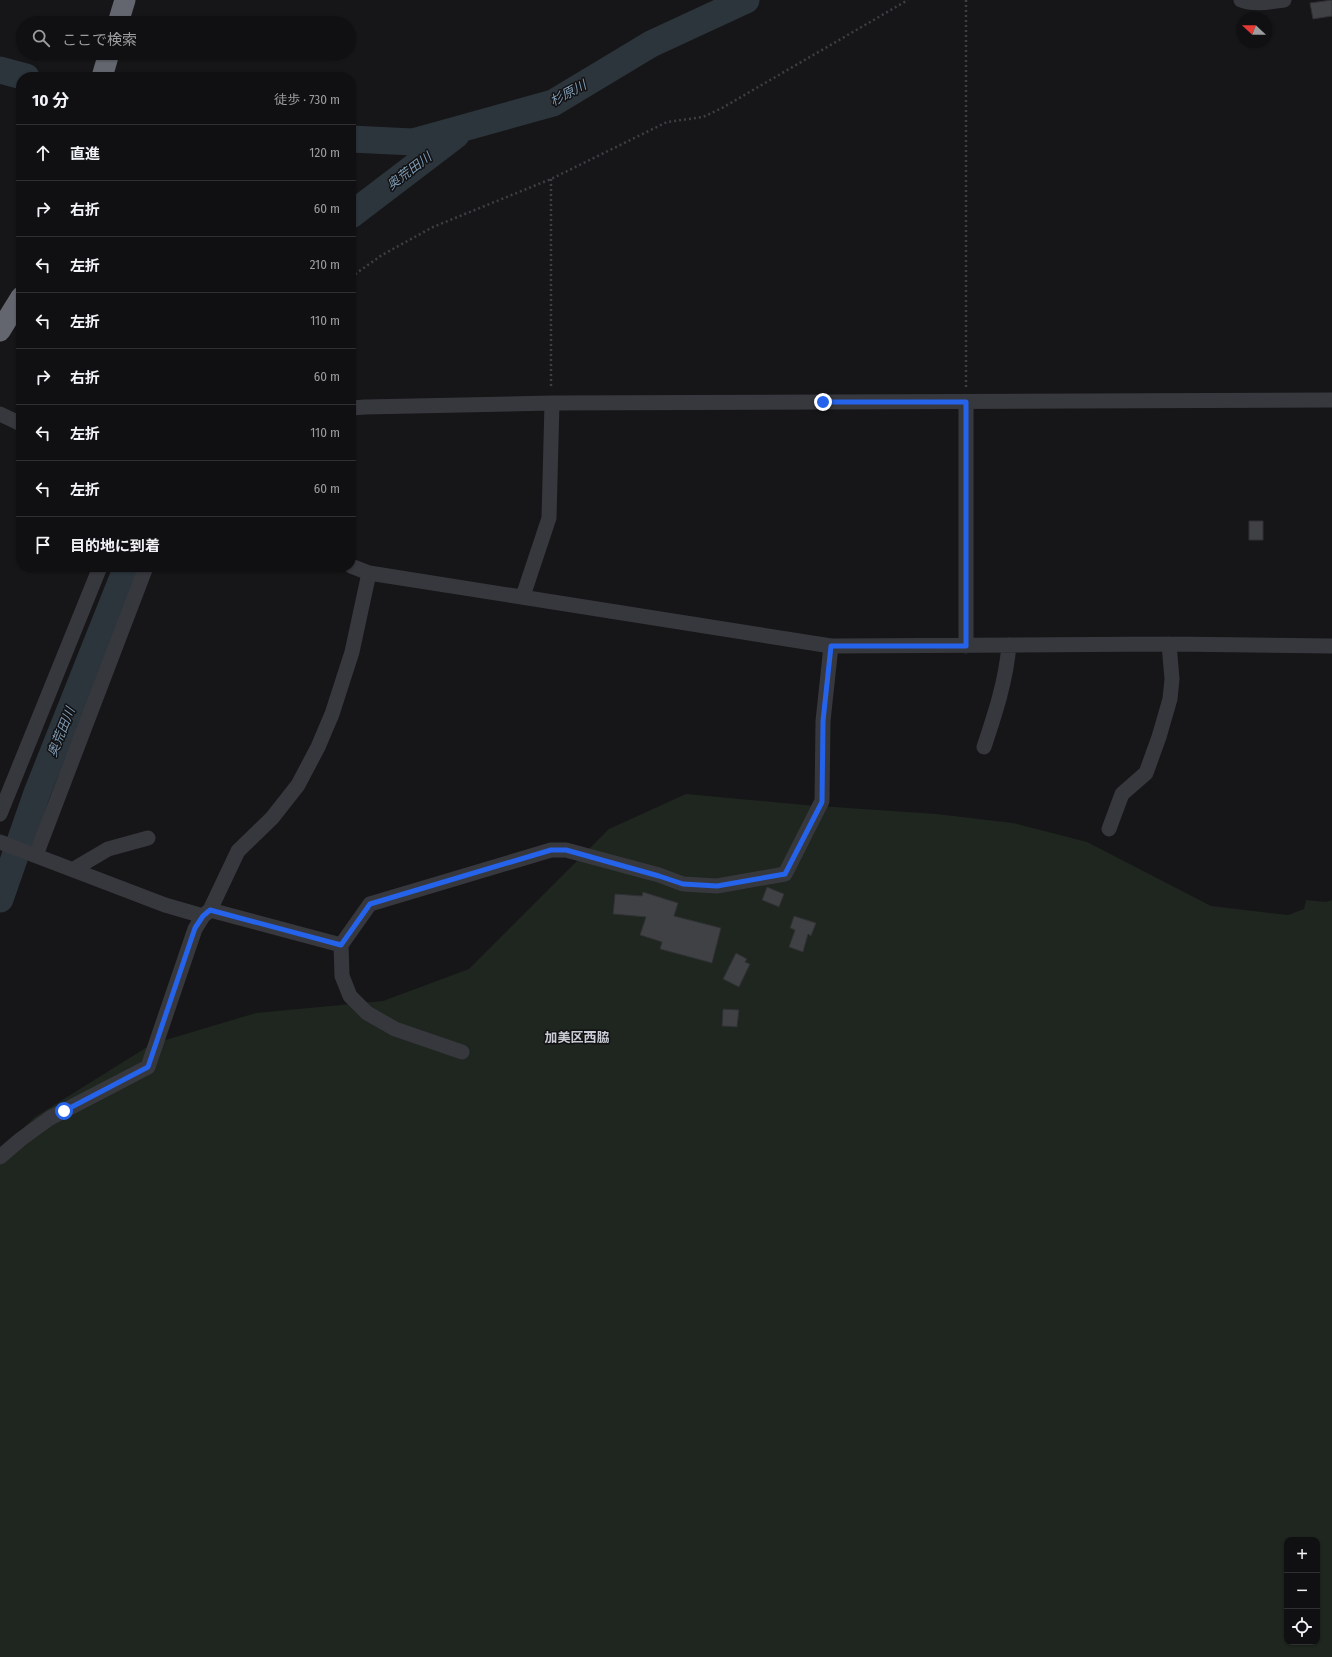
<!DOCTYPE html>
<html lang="ja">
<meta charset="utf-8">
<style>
:root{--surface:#101012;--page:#19191b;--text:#f1f3f6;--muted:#9c9d9f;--line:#303032}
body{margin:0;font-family:"Fira Sans Condensed","Noto Sans JP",sans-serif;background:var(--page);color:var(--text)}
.controls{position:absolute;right:12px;bottom:12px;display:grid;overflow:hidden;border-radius:8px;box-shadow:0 1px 3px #0004}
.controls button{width:36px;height:36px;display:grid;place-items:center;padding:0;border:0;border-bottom:1px solid var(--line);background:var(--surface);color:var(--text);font:20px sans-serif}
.compass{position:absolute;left:1236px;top:12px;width:36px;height:36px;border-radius:50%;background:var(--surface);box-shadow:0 1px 3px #0004;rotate:292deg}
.stop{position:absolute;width:12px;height:12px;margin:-9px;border:3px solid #2563eb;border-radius:50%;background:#fff}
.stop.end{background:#2563eb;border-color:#fff;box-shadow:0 1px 4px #0008}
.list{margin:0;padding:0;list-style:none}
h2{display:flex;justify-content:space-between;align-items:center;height:52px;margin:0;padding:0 16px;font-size:17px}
h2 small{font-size:13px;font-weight:400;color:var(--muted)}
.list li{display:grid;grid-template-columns:26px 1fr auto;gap:12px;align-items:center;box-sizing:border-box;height:56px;padding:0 16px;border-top:1px solid var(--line)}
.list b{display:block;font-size:15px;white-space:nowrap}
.list em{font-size:13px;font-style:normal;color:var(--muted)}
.icon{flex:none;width:22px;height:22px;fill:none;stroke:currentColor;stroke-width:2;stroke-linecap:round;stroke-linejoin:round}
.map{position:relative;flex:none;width:1332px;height:1657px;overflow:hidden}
.search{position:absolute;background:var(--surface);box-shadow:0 1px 3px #0004;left:16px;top:16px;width:340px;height:44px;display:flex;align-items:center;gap:10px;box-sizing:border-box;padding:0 14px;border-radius:22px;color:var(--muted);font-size:15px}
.panel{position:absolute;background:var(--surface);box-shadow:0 1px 3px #0004;left:16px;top:72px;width:340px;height:500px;border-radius:16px}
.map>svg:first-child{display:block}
.green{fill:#1e261f;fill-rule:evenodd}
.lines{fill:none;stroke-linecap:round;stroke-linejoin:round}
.river{stroke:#2c353c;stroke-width:27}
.building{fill:#404145;stroke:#303034}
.path{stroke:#3d3f44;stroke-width:2.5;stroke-dasharray:2 3;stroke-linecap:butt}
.minor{stroke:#37383d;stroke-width:15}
.highway{stroke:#63666e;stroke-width:21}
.route{stroke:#2563eb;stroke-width:5}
.labels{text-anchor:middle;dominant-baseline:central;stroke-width:3;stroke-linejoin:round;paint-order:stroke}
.water-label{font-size:13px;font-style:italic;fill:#7f9bb3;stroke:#111113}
.neighbourhood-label{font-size:13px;font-weight:bold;fill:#c9ccd4;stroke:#111113}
</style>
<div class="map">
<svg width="1332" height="1657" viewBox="0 0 1332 1657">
<rect width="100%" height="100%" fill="#161618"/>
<!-- green -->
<path class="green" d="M686,794L805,805L936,814L1013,823L1087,842L1211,906L1288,915L1304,909L1306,900L1326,902L1332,900V1657H0V1150L35,1117L152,1044L256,1013L383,1001L469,969L609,829ZM1287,1540H1317V1642H1287Z"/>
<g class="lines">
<!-- river -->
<path class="river" d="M0,70L26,77
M351,139L413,142L553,103L651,44L746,0
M351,215L456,135
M0,899L37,793L127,567"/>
</g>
<!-- building -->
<path class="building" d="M1332,0V16L1313,19L1310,3Z
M1249,521H1263V540H1249Z
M767,887L784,894L779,907L762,900Z
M643,892L678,903L674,916L721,928L712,963L660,949L662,942L640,935L646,917L613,914L615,894L642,896Z
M794,916L816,923L811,936L808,934L803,952L789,947L795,930L790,928Z
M736,953L747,959L745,962L750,964L739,987L723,979Z
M723,1009L739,1010L737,1027L722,1026Z"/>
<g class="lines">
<!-- path -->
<path class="path" d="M551,179V389
M351,277L382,255L433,227L551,179L667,122L703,117L722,108L908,0
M966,387V0"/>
<!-- minor -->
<path class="minor" d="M1241,0C1255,5 1270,2 1284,0
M351,408L365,407L552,403L1332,400
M0,414L21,424
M351,566L369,573L831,646L1169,644L1332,646
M523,596L549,518L552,403
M966,646V402
M984,747C995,714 1006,681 1009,645
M0,814L100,567
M1109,829L1122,794L1146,773L1159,737L1170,699L1172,679L1169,644
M0,842L165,905L203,916
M36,855L146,567
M74,869L108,849L148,838
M210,910L341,945
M462,1052L395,1029L367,1013L350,996L342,976L341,945L370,904L551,850H566L659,875L683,884L717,886L785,874L822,801L823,721L831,646
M0,1157L21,1139L50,1118L148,1067L195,929L203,916L210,910L238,851L272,818L298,785L318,747L332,714L352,652L369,573"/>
<!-- highway -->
<path class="highway" d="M118,23L125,0
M102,77L109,53
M0,331L21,297"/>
</g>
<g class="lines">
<!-- route -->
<path class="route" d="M64,1111L148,1067L195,928L203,916L210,910L341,945L370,904L551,850H566L659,876L683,884L717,886L785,874L822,802L823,721L831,646H966V402H823"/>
</g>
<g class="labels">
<!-- water labels -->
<g class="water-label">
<text transform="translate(568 93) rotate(-28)">杉原川</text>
<text transform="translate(409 171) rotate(-37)">奥荒田川</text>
<text transform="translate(61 732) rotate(-68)">奥荒田川</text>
</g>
<!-- neighbourhood labels -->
<g class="neighbourhood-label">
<text x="577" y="1037">加美区西脇</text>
</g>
</g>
</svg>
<div class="controls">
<button>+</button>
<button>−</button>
<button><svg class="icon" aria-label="locate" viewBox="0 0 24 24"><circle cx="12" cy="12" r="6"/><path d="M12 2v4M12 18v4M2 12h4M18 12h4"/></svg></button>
</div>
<svg class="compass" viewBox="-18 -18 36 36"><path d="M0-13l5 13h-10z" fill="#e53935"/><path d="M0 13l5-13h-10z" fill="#9c9d9f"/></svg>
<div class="stop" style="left:64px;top:1111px"></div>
<div class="stop end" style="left:823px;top:402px"></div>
<div class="search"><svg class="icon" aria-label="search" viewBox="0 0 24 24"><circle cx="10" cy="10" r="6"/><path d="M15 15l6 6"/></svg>ここで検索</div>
<section class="panel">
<h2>10 分<small>徒歩 · 730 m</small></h2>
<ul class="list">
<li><svg class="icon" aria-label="ahead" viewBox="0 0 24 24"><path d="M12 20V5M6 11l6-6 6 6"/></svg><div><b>直進</b></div><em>120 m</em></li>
<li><svg class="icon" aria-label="right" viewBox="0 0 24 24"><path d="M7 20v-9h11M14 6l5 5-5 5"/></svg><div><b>右折</b></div><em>60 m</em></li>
<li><svg class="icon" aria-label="left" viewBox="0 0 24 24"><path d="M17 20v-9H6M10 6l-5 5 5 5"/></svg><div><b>左折</b></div><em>210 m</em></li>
<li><svg class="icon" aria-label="left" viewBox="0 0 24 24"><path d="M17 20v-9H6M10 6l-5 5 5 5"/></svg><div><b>左折</b></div><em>110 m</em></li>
<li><svg class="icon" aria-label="right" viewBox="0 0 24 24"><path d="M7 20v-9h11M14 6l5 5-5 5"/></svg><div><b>右折</b></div><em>60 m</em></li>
<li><svg class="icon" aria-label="left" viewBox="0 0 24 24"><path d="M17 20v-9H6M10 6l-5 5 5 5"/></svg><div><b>左折</b></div><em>110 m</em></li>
<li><svg class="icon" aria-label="left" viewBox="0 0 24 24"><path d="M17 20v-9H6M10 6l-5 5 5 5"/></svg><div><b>左折</b></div><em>60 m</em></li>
<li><svg class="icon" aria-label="arrive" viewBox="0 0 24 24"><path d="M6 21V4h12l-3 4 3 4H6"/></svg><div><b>目的地に到着</b></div></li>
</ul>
</section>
</div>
